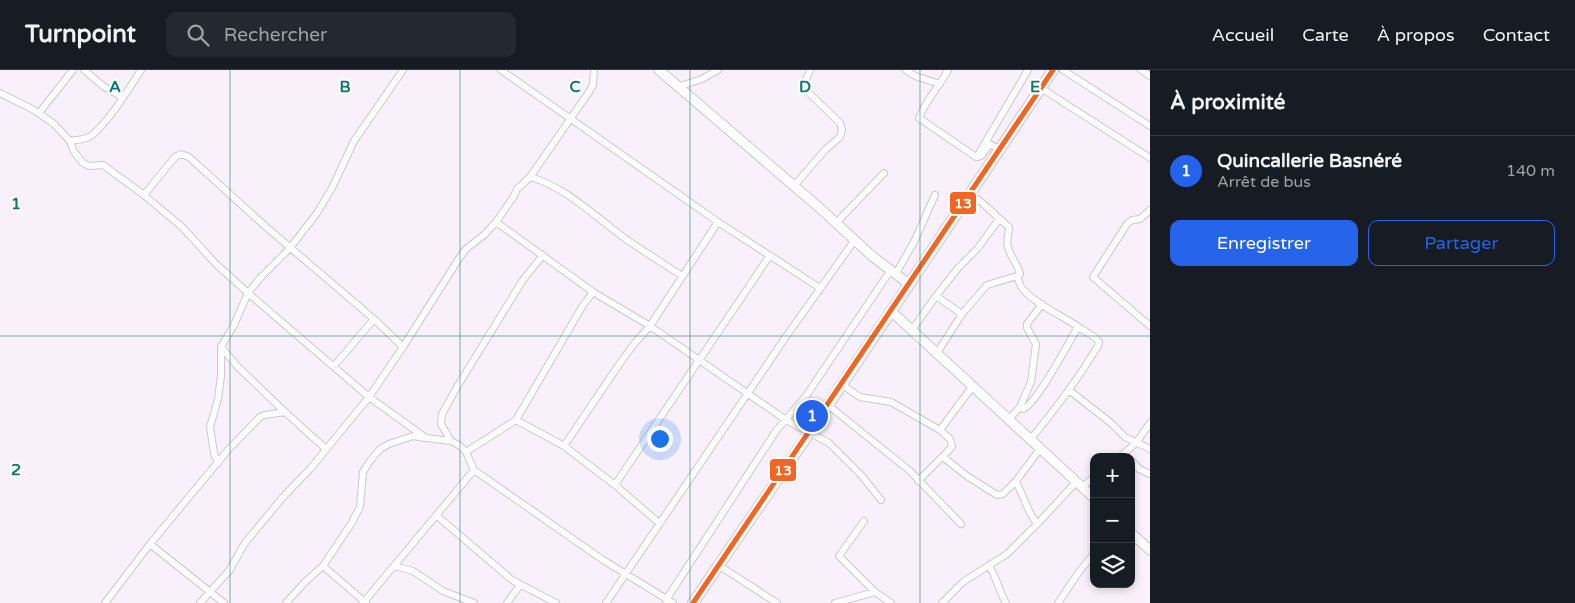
<!DOCTYPE html>
<html lang="fr">
<meta charset="utf-8">
<style>
:root{--surface:#171b24;--page:#242831;--text:#f1f3f6;--muted:#9ea1a6;--line:#363941;--accent:#2563eb}
body{margin:0;font-family:"Varela Round",sans-serif;background:var(--page);color:var(--text)}
.controls{position:absolute;right:15px;bottom:15px;display:grid;overflow:hidden;border-radius:10px;box-shadow:0 2px 8px #0003}
.controls button{width:45px;height:45px;display:grid;place-items:center;padding:0;border:0;border-bottom:1px solid var(--line);background:var(--surface);color:var(--text);font:25px sans-serif}
.you{position:absolute;left:659px;top:368px;width:18px;height:18px;margin:-12px;border:4px solid #fff;border-radius:50%;background:#1a73e8;box-shadow:0 0 0 8px #1a73e833}
.badge{display:grid;place-items:center;width:32px;height:32px;border-radius:50%;background:var(--accent);color:#fff;font-size:16px;font-weight:700}
.pin{position:absolute;translate:-50% -50%;border:2px solid #fff;box-shadow:0 1px 5px #0006}
.list{margin:0;padding:0;list-style:none}
h2{display:flex;justify-content:space-between;align-items:center;height:65px;margin:0;padding:0 20px;font-size:21px}
h2 small{font-size:16px;font-weight:400;color:var(--muted)}
.list li{display:grid;grid-template-columns:32px 1fr auto;gap:15px;align-items:center;box-sizing:border-box;height:70px;padding:0 20px;border-top:1px solid var(--line)}
.list b{display:block;font-size:19px;white-space:nowrap}
.list p{margin:0;font-size:16px;white-space:nowrap;color:var(--muted)}
.list em{font-size:16px;font-style:normal;color:var(--muted)}
.actions{display:flex;gap:10px;padding:15px 20px}
.actions a{flex:1;padding:11px 0;border:1px solid var(--accent);border-radius:10px;text-align:center;font-size:18px;color:var(--accent)}
.actions .main{background:var(--accent);color:#fff}
.icon{flex:none;width:28px;height:28px;fill:none;stroke:currentColor;stroke-width:2;stroke-linecap:round;stroke-linejoin:round}
.map{position:relative;flex:none;width:1150px;height:533px;overflow:hidden}
header{display:flex;align-items:center;gap:30px;box-sizing:border-box;height:70px;padding:0 25px;background:var(--surface);border-bottom:1px solid var(--line)}
header strong{font-size:24px}
nav{display:flex;gap:28px;margin-inline-start:auto;font-size:18px}
.search{width:350px;height:45px;background:var(--page);display:flex;align-items:center;gap:12px;box-sizing:border-box;padding:0 18px;border-radius:10px;color:var(--muted);font-size:19px}
main{display:flex}
aside{flex:1;background:var(--surface)}
.map>svg:first-child{display:block}
.lines{fill:none;stroke-linecap:round;stroke-linejoin:round}
.street-casing{stroke:#cec7cf;stroke-width:8}
.secondary-casing{stroke:#cec7cf;stroke-width:11}
.primary-casing{stroke:#cec7cf;stroke-width:12}
.street{stroke:#fefdfe;stroke-width:6}
.secondary{stroke:#fefdfe;stroke-width:9}
.primary{stroke:#fefdfe;stroke-width:10}
.bus-1-casing{stroke:#fff;stroke-width:9}
.bus-1{stroke:#f26522;stroke-width:5}
.grid{fill:none;stroke:#0f766e;stroke-width:1;stroke-opacity:0.55}
.grid-label{font-size:16px;text-anchor:middle;font-weight:bold;fill:#0f766e;stroke:#fff;stroke-width:4.5;stroke-linejoin:round;paint-order:stroke}
.line-badge{stroke:#fff;stroke-width:2}
.badge-label{font-size:14px;text-anchor:middle;font-weight:bold;fill:#fff}
</style>
<header>
<strong>Turnpoint</strong>
<div class="search"><svg class="icon" aria-label="search" viewBox="0 0 24 24"><circle cx="10" cy="10" r="6"/><path d="M15 15l6 6"/></svg>Rechercher</div>
<nav><a>Accueil</a><a>Carte</a><a>À propos</a><a>Contact</a></nav>
</header>
<main>
<div class="map">
<svg width="1150" height="533" viewBox="0 0 1150 533">
<rect width="100%" height="100%" fill="#f8f0fa"/>
<g class="lines">
<defs>
<path id="street" d="M84,0L103,16L122,27
M501,0L718,152
M906,0L915,6L940,14
M948,0C939,17 926,30 919,48L976,87L981,86L990,74L1000,80
M1063,0L1150,56
M1141,0L1150,6
M677,17L702,9L718,0
M1041,18L1150,88
M0,23L34,40L54,54L70,71L74,82L83,93L89,96L103,95L144,125L182,157L216,194L248,223L369,327L426,368L451,371L460,376L466,382L474,400L603,490L673,533
M39,43L73,0
M70,71C76,70 83,70 89,67C105,58 131,16 141,0
M978,85L1028,0
M530,107C565,116 598,149 627,170C645,182 664,194 682,206
M794,116L825,80L840,67L842,60L840,53L807,21L805,12L810,0
M970,124C985,133 995,146 1009,157C1009,164 1006,170 1008,177C1010,187 1018,194 1020,204L1017,206C1019,210 1019,213 1021,217C1035,234 1059,244 1077,256C1085,262 1093,264 1099,272L1098,276C1078,309 1055,340 1030,370
M144,125L175,87L181,84L189,87L265,156L374,249L403,277
M496,152L593,222
M836,153L884,103
M895,205L914,172L935,125
M936,226L959,197L978,178L999,149
M1150,256L1093,207L1127,154L1132,150L1140,149L1150,140
M912,260L936,226L962,244
M937,283L962,244L987,215L1017,206
M334,296L374,249
M841,314L860,327L891,332L940,360L950,369L952,376L950,379L918,411
M1069,320L1111,353L1125,367L1150,379
M828,335L910,401L961,454
M1020,337L1023,339C1036,335 1069,272 1078,257
M285,342L238,297L221,277L234,255L248,223L261,207L290,178L317,143L332,118L354,71L403,0
M516,350L582,237L593,222L650,256L786,350L829,373L862,406L881,430
M1008,350L1020,337L1031,312L1036,274L1027,258V254L1042,234
M940,360L972,317
M451,371L441,354L442,344L457,317L523,210L543,185
M564,376L618,296L634,274L650,256L718,152L820,218
M466,382L516,350L564,376L615,415L659,453
M943,387L967,406L997,425L1003,424L1016,411
M1120,387L1136,373L1150,353
M1131,390L1139,399L1150,404
M218,393L214,383L210,357L218,329L221,306V277
M615,415C666,338 719,262 770,185
M1082,417L1094,407
M436,445L512,510L556,533
M864,451L839,486L875,522
M1037,454L1030,443L1016,411L1040,379
M150,474L224,533
M718,495L777,533
M323,496L351,454L360,437L363,402L370,391L380,379L389,374L413,366L425,368
M394,496L413,501L443,521L474,533
M989,496C997,508 999,521 1006,533
M666,530L776,361L806,326L890,201
M105,533L150,474L228,380L260,347L265,345L285,342L326,379
M200,533L229,501L245,473L283,427L310,399L369,327L403,277L460,187L466,179L484,165L496,152L514,126L517,119L530,107L589,22L593,15L594,0
M286,533L305,512L323,496L366,533
M363,533L474,400
M507,533L520,515
M606,533L785,268L854,171
M835,533L875,522L891,533
M942,533L963,512L1007,484L1042,449L1076,412
M1058,533L1081,499L1094,484"/>
<path id="secondary" d="M659,0L822,140L872,186L909,214
M891,241L1094,428
M1131,463L1150,480"/>
<path id="primary" d="M693,533L810,362L1053,0"/>
</defs>
<!-- street casing -->
<use href="#street" class="street-casing"/>
<!-- secondary casing -->
<use href="#secondary" class="secondary-casing"/>
<!-- primary casing -->
<use href="#primary" class="primary-casing"/>
<!-- street -->
<use href="#street" class="street"/>
<!-- secondary -->
<use href="#secondary" class="secondary"/>
<!-- primary -->
<use href="#primary" class="primary"/>
<defs>
<path id="bus-1" d="M693,533L1053,0"/>
</defs>
<!-- bus-1 casing -->
<use href="#bus-1" class="bus-1-casing"/>
<!-- bus-1 -->
<use href="#bus-1" class="bus-1"/>
</g>
<!-- grid -->
<path class="grid" d="M230,0V533M460,0V533M690,0V533M920,0V533M0,266H1150"/>
<g class="grid-label">
<text x="115" y="22">A</text>
<text x="345" y="22">B</text>
<text x="575" y="22">C</text>
<text x="805" y="22">D</text>
<text x="1035" y="22">E</text>
<text x="16" y="139">1</text>
<text x="16" y="405">2</text>
</g>
<g class="line-badge">
<rect x="949" y="121" width="28" height="24" rx="5" fill="#f26522"/>
<rect x="769" y="388" width="28" height="24" rx="5" fill="#f26522"/>
</g>
<g class="badge-label">
<text x="963" y="138">13</text>
<text x="783" y="405">13</text>
</g>
</svg>
<div class="controls">
<button>+</button>
<button>−</button>
<button><svg class="icon" aria-label="layers" viewBox="0 0 24 24"><path d="M12 4l9 5-9 5-9-5zM3 14l9 5 9-5"/></svg></button>
</div>
<div class="you"></div>
<div class="pin badge" style="left:812px;top:346px">1</div>
</div>
<aside>
<h2>À proximité<small></small></h2>
<ul class="list">
<li><span class="badge">1</span><div><b>Quincallerie Basnéré</b><p>Arrêt de bus</p></div><em>140 m</em></li>
</ul>
<div class="actions"><a class="main">Enregistrer</a><a>Partager</a></div>
</aside>
</main>
